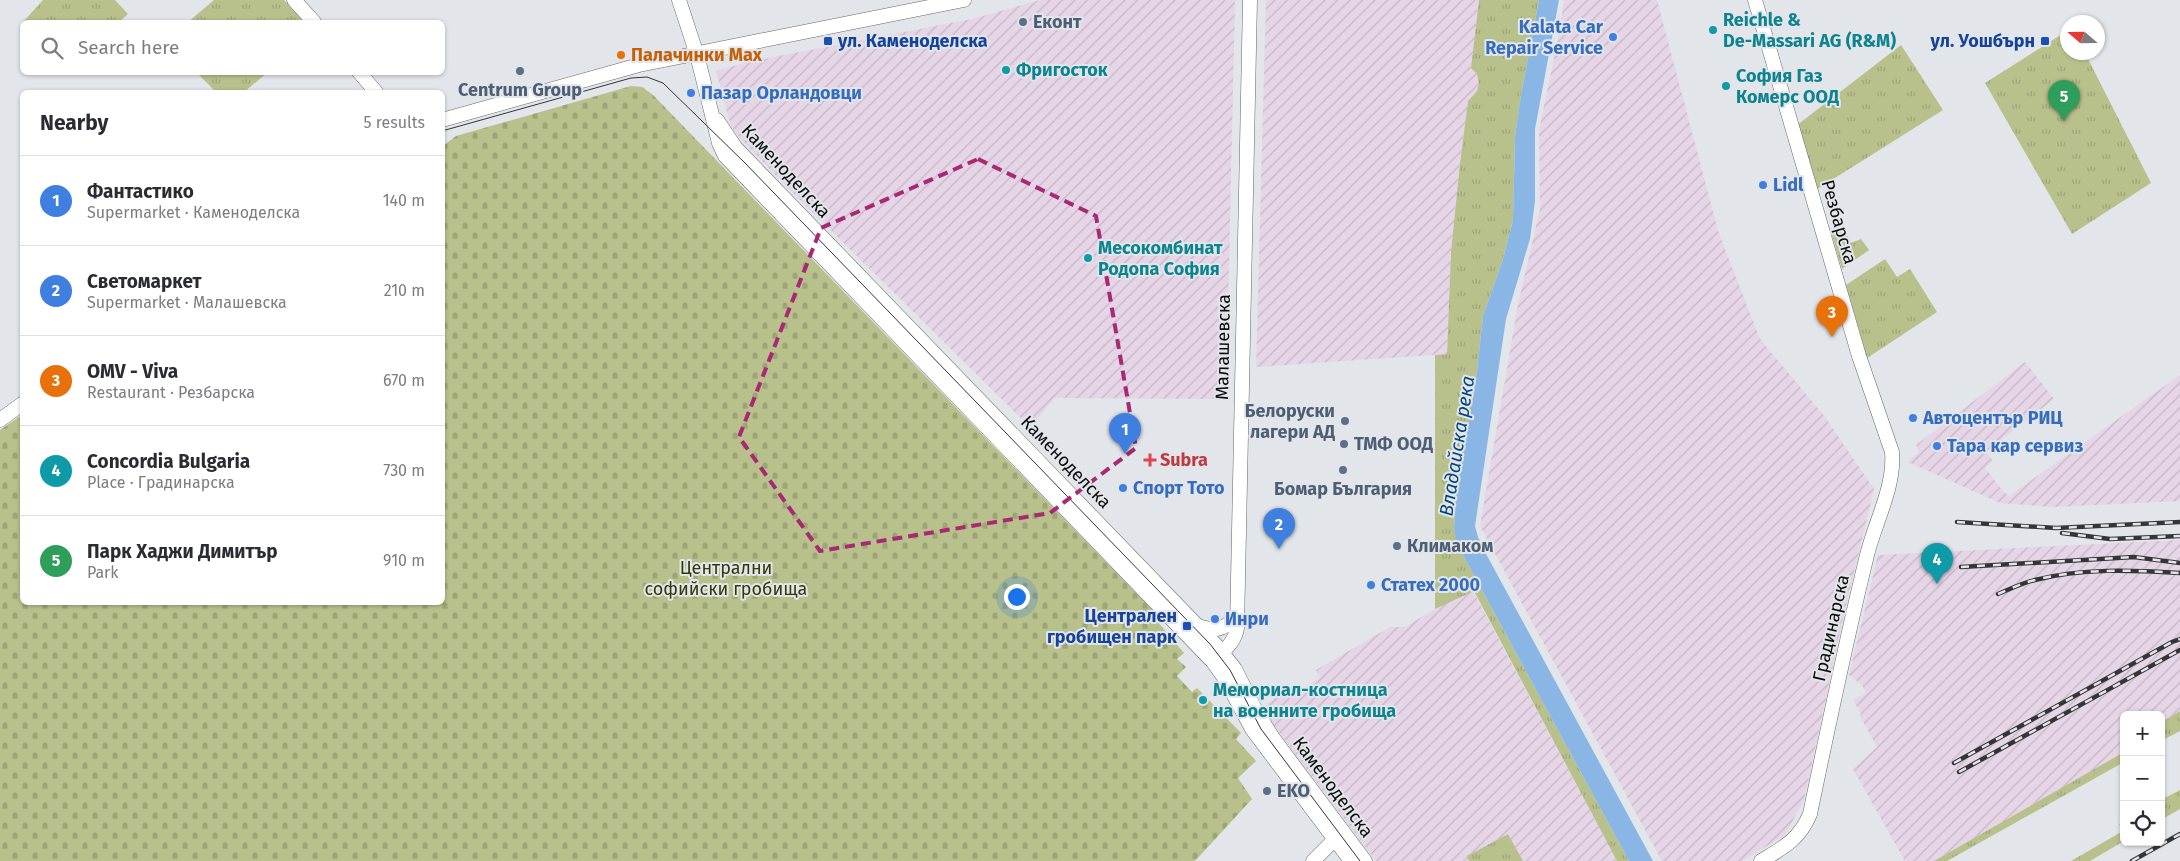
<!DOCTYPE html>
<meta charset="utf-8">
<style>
:root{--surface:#fff;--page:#f7f7f7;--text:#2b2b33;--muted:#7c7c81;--line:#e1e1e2;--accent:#aa2773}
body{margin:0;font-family:"Fira Sans",sans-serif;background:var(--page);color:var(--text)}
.controls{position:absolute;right:15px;bottom:15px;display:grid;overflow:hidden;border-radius:8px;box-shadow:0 1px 4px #0004}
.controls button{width:45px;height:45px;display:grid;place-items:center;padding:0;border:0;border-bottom:1px solid var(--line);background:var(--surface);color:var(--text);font:25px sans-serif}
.compass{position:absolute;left:2060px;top:15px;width:45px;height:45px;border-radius:50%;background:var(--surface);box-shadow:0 1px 4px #0004;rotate:290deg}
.you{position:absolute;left:1016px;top:596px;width:18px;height:18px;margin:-12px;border:4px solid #fff;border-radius:50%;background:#1a73e8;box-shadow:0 0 0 8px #1a73e833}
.badge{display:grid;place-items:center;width:32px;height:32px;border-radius:50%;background:var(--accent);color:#fff;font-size:16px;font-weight:700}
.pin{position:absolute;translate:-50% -41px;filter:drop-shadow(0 1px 2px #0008)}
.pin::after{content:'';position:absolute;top:26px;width:18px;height:15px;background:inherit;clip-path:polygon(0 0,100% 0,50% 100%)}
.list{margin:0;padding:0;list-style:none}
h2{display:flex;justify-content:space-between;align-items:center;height:65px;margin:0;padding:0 20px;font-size:21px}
h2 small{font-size:16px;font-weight:400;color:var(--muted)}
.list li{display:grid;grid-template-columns:32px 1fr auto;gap:15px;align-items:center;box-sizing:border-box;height:90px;padding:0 20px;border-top:1px solid var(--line)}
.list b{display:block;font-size:19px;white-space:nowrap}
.list p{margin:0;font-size:16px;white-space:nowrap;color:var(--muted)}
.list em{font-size:16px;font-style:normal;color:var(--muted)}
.icon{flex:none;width:28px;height:28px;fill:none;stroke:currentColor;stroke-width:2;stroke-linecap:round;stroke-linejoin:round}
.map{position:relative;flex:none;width:2180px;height:861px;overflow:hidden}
.search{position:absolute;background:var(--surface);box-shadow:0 1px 4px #0004;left:20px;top:20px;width:425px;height:55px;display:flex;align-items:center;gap:12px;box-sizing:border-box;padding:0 18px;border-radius:8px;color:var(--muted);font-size:19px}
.panel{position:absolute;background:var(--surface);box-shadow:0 1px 4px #0004;left:20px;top:90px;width:425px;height:515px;border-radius:8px}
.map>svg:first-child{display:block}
.industrial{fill:url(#industrial-furrows)}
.grass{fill:url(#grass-tufts)}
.cemetery{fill:url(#cemetery-stones)}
.water{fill:#8ab6e6}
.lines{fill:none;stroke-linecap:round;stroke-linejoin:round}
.secondary-casing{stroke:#64676a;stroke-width:15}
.secondary{stroke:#fff;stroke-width:14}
.tram{stroke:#343537;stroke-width:1}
.rail-casing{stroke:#343537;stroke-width:4.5}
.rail{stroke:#e2e5e9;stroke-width:2.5;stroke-dasharray:8;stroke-linecap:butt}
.marked{fill:none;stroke:#aa2773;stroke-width:4;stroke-dasharray:10 6;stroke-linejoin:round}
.service-dot{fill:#5c6f8a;stroke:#e2e5e9;stroke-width:2}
.culture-dot{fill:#0f9aa8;stroke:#e2e5e9;stroke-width:2}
.shop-dot{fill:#3f7fe0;stroke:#e2e5e9;stroke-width:2}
.transit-dot{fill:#1a4fb4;stroke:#e2e5e9;stroke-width:2}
.food-dot{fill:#e8710a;stroke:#e2e5e9;stroke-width:2}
.health-dot{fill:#e0444e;stroke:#e2e5e9;stroke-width:2}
.labels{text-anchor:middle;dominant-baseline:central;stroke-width:4;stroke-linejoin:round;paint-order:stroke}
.culture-label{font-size:18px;font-weight:bold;fill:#0d838f;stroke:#e2e5e9;text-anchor:start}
.service-label{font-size:18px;font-weight:bold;fill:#4e5e75;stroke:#e2e5e9;text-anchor:start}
.shop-label{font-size:18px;font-weight:bold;fill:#366cbe;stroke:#e2e5e9;text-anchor:start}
.transit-label{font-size:18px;font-weight:bold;fill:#164399;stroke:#e2e5e9;text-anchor:end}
.food-label{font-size:18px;font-weight:bold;fill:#c56008;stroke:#e2e5e9;text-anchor:start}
.street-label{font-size:18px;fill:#0b0c0d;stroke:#e2e5e9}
.health-label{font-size:18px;font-weight:bold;fill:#be3a42;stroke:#e2e5e9;text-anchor:start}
.park-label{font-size:18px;fill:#343907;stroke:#e2e5e9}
.water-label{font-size:19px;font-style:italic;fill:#00457e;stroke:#e2e5e9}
</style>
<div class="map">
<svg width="2180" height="861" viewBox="0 0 2180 861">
<defs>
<pattern id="industrial-furrows" width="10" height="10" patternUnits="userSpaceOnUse" patternTransform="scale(1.25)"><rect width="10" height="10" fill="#e6d5e6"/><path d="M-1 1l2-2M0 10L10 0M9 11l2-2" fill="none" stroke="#c4b6c4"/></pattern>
<pattern id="grass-tufts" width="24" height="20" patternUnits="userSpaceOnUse" patternTransform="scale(1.25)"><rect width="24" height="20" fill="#b8c08c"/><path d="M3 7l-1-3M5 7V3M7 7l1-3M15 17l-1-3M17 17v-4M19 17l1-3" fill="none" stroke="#9da478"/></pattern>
<pattern id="cemetery-stones" width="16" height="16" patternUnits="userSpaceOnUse" patternTransform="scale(1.25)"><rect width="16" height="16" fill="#b8c08c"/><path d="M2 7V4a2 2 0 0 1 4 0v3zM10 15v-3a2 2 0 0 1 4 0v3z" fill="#9da478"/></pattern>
</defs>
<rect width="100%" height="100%" fill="#e2e5e9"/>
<!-- industrial -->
<path class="industrial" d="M1040,0H1235L1226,399L1055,398L1030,427L783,183L739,137L731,126L716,71L747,62L972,19Z
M1266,0H1479L1471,68L1477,74L1479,83L1477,91L1468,101L1460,163L1451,252L1447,354L1256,367Z
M1564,0H1657L1719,234L1760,339L1825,417L1874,489L1847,601L1804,800L1785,835L1742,861H1662L1480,526L1518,304L1540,209L1539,130L1560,29Z
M2025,362L2054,399L1986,452L1993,461L1985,468L2003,491L2009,496L2180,375V501L2052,507L2000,503L1908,462L1919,452L1916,445Z
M2180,540V711L2161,722V715H2124V752L1934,861H1905L1853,769L1877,747L1860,716L1861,714L1853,700L1866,693L1862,685L1849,675L1878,555Z
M1473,591L1617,861H1376L1266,715L1265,706L1282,692L1289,688L1296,692L1320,678L1316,670L1390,627H1405L1435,609Z"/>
<!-- grass -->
<path class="grass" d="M43,0H115L128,14L119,22H23Z
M214,0H284L304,22H188Z
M1479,0H1539L1521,95L1515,136L1513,220L1503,259L1483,316L1477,371L1456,501L1454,528L1463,555L1629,861H1617L1474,591L1435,609V355L1447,354L1451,252L1460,163L1468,101L1477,91L1479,84L1477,74L1471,68Z
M2067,31L2068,52L2085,53L2151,183L2072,234L1985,83Z
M1901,45L1943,110L1811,193L1792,129Z
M197,73H267L244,92H216Z
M1842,225L1851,243L1861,239L1869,250L1842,269L1831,232Z
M1885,259L1897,277L1910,269L1937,312L1867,358L1846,285Z
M2180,711V731L2161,741V722Z
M2124,752V762L1947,861H1934Z
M2180,790V809L2161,820V800Z
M2124,822V841L2090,861H2071L2123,831L2119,824Z
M1508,834L1523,861H1469L1467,856Z"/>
<!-- cemetery -->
<path class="cemetery" d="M631,86L642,87L653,95L1159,617L1157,621L1184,653L1177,659L1186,667L1177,676L1192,692L1197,688L1241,733L1236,739L1256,761L1238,778L1252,799L1195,861H0V430L22,415V602H442L443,146L456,136Z"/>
<!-- water -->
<path class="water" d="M1539,0H1559L1535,129V201L1530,239L1506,319L1475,526L1478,537L1485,552L1653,861H1629L1463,555L1456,541L1454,528L1456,501L1477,371L1483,316L1503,259L1513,220L1515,136L1521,95Z"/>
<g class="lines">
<defs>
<path id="secondary" d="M294,0L314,22
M679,0L697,55L719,143L725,156L1213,662L1225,679L1252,729L1351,861
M1755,0L1859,356L1892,452C1895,487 1875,522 1867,555C1846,641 1828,727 1810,814C1799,840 1784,847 1761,861
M359,72L376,92
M442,120L639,65L964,0
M717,120L735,147L1216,645L1235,669L1255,709L1273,738L1365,861
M0,420L22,404
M1199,626C1213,631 1223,631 1233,619
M1216,659C1225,649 1235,642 1237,628L1250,0
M1313,861L1340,834"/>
</defs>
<!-- secondary casing -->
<use href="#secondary" class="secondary-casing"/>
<!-- secondary -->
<use href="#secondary" class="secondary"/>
<!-- tram -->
<path class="tram" d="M442,131L631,78L647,77L663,83L744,162L1210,644L1230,670L1261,729L1360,861"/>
<defs>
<path id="rail" d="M1957,522L2056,528L2180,522
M2062,533L2110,539L2180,536
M1961,567L2134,557L2180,563
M1998,594C2010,589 2022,583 2035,580C2082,568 2131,570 2180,573
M1954,763L2172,642L2180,639
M1959,772L2180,650
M2132,861L2180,834"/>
</defs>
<!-- rail casing -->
<use href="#rail" class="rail-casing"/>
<!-- rail -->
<use href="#rail" class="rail"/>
</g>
<!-- marked area -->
<path class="marked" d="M978,159L1096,216L1136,448L1050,513L820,551L739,437L821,228Z"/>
<!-- markers -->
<g class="service-dot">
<circle cx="1023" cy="22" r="5"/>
<circle cx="520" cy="71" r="5"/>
<circle cx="1345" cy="421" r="5"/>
<circle cx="1344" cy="444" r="5"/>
<circle cx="1343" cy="470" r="5"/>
<circle cx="1397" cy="546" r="5"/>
<circle cx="1267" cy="791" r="5"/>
</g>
<g class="culture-dot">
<circle cx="1713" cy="30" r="5"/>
<circle cx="1006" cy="70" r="5"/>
<circle cx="1726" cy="86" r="5"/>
<circle cx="1088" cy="258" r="5"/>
<circle cx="1203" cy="700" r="5"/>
</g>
<g class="shop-dot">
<circle cx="1613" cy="37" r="5"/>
<circle cx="691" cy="93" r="5"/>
<circle cx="1763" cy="185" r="5"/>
<circle cx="1913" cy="418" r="5"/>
<circle cx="1937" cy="446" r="5"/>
<circle cx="1123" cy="488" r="5"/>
<circle cx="1371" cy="585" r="5"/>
<circle cx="1215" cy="619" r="5"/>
</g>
<g class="transit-dot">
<rect x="823" y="36" width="10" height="10" rx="2.5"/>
<rect x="2040" y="36" width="10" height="10" rx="2.5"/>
<rect x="1182" y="621" width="10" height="10" rx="2.5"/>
</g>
<circle class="food-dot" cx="621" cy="55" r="5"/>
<path class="health-dot" d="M1147.5 452.5h5v5h5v5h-5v5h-5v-5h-5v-5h5z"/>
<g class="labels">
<!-- culture labels -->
<g class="culture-label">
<text x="1723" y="20">Reichle &amp;<tspan x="1723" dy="21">De-Massari AG (R&amp;M)</tspan></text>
<text x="1016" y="70">Фригосток</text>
<text x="1736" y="76">София Газ<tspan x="1736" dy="21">Комерс ООД</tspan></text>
<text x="1098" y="248">Месокомбинат<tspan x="1098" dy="21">Родопа София</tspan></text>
<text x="1213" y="690">Мемориал-костница<tspan x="1213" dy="21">на военните гробища</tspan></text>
</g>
<!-- service labels -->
<g class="service-label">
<text x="1033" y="22">Еконт</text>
<text x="520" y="90" text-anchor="middle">Centrum Group</text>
<text x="1335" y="411" text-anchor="end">Белоруски<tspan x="1335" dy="21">лагери АД</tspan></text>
<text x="1354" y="444">ТМФ ООД</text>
<text x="1343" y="489" text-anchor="middle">Бомар България</text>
<text x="1407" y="546">Климаком</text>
<text x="1277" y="791">EKO</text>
</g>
<!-- shop labels -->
<g class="shop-label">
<text x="1603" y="27" text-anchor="end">Kalata Car<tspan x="1603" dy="21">Repair Service</tspan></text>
<text x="701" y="93">Пазар Орландовци</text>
<text x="1773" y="185">Lidl</text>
<text x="1923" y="418">Автоцентър РИЦ</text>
<text x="1947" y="446">Тара кар сервиз</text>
<text x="1133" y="488">Спорт Тото</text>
<text x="1381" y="585">Статех 2000</text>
<text x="1225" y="619">Инри</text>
</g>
<!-- transit labels -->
<g class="transit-label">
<text x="838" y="41" text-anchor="start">ул. Каменоделска</text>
<text x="2035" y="41">ул. Уошбърн</text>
<text x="1177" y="616">Централен<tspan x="1177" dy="21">гробищен парк</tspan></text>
</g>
<!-- food labels -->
<g class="food-label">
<text x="631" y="55">Палачинки Max</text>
</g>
<!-- street labels -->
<g class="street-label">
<text transform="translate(786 171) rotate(47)">Каменоделска</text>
<text transform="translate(1839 222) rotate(74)">Резбарска</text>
<text transform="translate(1223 347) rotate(-89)">Малашевска</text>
<text transform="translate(1066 462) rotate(46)">Каменоделска</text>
<text transform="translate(1831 628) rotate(-77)">Градинарска</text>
<text transform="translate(1333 787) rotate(53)">Каменоделска</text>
</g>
<!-- health labels -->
<g class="health-label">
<text x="1160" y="460">Subra</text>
</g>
<!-- park labels -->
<g class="park-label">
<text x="726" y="568">Централни<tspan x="726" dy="21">софийски гробища</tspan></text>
</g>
<!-- water labels -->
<g class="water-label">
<text transform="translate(1457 446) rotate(-81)">Владайска река</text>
</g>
</g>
</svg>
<div class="controls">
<button>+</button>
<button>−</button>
<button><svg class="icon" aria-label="locate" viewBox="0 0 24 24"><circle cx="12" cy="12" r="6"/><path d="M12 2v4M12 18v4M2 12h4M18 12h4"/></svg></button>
</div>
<svg class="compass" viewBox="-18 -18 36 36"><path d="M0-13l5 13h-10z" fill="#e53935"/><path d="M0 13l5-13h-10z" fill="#7c7c81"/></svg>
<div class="you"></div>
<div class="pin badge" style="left:1125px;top:454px;background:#3f7fe0">1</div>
<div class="pin badge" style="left:1279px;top:549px;background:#3f7fe0">2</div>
<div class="pin badge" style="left:1832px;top:337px;background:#e8710a">3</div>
<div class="pin badge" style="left:1937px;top:584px;background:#0f9aa8">4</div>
<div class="pin badge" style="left:2064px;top:121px;background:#2e9e5b">5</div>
<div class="search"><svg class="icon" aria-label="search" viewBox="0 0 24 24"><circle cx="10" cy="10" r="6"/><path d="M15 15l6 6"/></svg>Search here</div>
<section class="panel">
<h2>Nearby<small>5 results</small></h2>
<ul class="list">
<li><span class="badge" style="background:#3f7fe0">1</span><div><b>Фантастико</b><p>Supermarket · Каменоделска</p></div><em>140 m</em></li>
<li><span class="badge" style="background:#3f7fe0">2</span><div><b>Светомаркет</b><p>Supermarket · Малашевска</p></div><em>210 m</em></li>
<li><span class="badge" style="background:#e8710a">3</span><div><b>OMV - Viva</b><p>Restaurant · Резбарска</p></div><em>670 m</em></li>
<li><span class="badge" style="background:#0f9aa8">4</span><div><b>Concordia Bulgaria</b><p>Place · Градинарска</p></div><em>730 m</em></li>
<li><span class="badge" style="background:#2e9e5b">5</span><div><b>Парк Хаджи Димитър</b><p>Park</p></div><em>910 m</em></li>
</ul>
</section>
</div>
